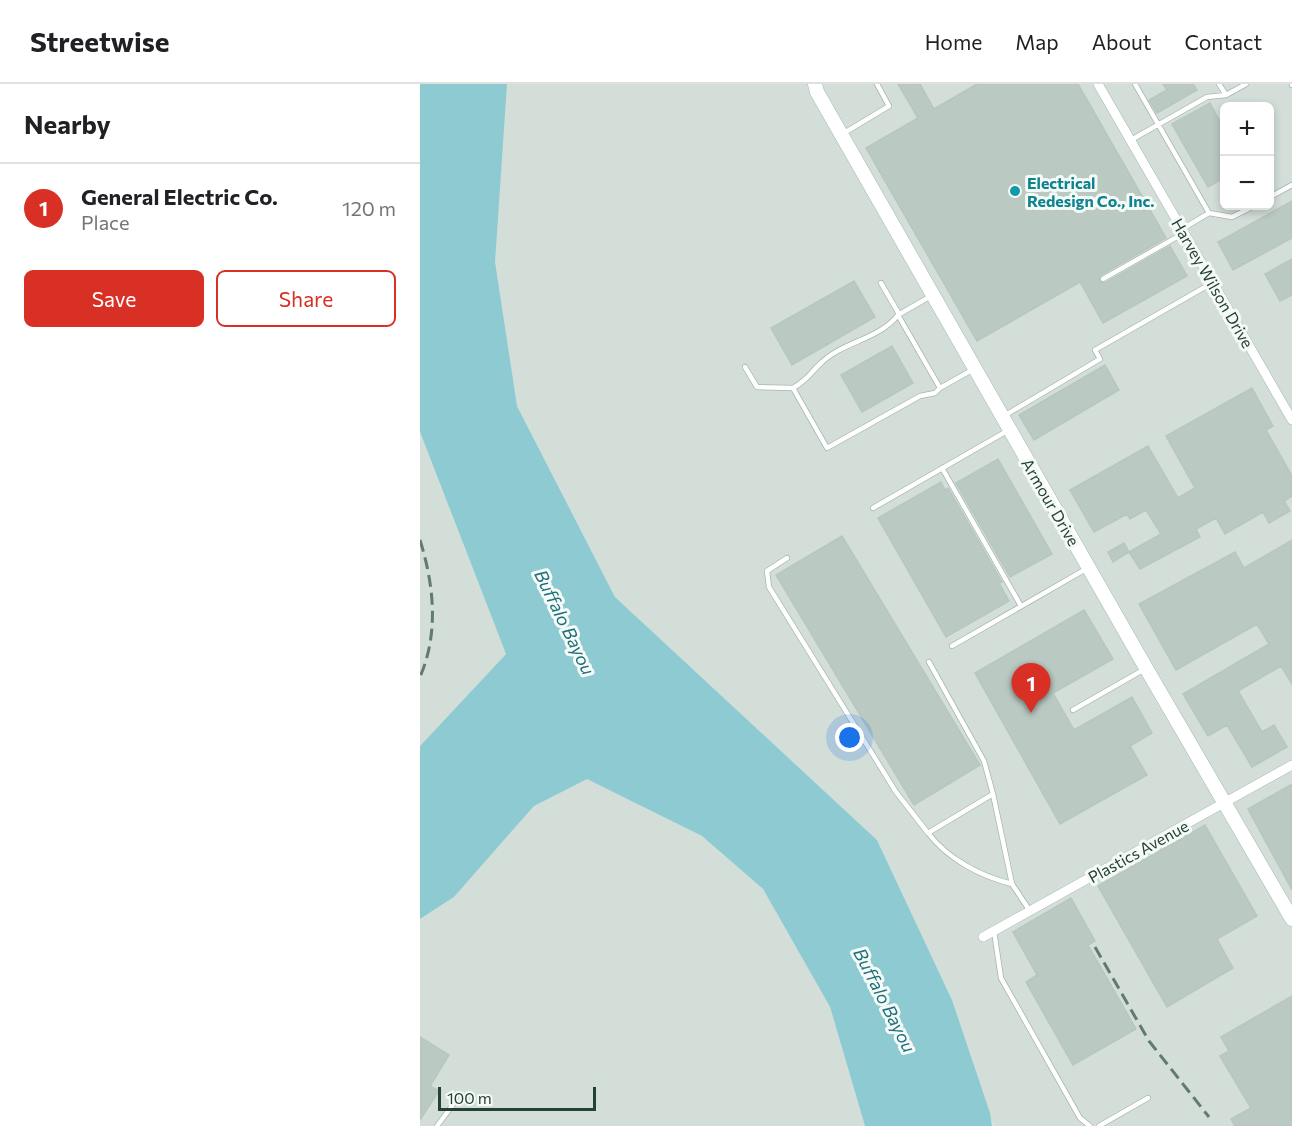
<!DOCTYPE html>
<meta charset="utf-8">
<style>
:root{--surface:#fff;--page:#f2f2f2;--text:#202124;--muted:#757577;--line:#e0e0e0;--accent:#d93025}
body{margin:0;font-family:Commissioner,sans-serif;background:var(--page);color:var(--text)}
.controls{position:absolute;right:18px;top:18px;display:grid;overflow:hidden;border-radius:9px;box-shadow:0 3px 9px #0003}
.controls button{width:54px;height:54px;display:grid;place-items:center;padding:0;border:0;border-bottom:2px solid var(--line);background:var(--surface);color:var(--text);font:30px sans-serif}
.scale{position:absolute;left:18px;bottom:15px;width:158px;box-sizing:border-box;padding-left:6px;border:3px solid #244037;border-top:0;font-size:16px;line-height:21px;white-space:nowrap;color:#244037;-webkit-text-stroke:4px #f5faf7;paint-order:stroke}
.you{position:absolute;left:430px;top:654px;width:21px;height:21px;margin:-15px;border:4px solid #fff;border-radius:50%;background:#1a73e8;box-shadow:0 0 0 9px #1a73e833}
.badge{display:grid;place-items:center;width:39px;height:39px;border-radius:50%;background:var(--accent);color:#fff;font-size:20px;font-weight:700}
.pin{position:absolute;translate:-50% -50px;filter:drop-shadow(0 2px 3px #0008)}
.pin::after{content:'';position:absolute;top:32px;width:21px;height:18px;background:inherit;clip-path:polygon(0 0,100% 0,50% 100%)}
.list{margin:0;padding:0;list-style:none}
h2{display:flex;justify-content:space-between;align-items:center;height:78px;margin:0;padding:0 24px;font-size:26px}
h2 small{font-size:20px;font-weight:400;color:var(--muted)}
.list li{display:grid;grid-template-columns:39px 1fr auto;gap:18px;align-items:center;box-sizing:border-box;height:90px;padding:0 24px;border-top:2px solid var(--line)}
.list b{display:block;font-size:22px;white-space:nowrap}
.list p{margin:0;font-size:20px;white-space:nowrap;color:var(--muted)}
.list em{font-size:20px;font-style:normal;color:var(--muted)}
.actions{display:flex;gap:12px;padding:18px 24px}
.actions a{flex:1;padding:14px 0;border:2px solid var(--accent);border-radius:9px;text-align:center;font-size:21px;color:var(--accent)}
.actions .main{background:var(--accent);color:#fff}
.map{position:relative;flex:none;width:872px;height:1042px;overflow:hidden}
header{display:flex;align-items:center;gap:36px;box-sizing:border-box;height:84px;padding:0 30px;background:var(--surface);border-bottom:2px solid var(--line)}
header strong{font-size:28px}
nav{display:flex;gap:33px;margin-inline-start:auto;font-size:21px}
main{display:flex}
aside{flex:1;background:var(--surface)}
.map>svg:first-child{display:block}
.built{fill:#d3ded8;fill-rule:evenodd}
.water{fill:#8ecad2}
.building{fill:#bac9c2;stroke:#b7c7c0;stroke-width:1.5}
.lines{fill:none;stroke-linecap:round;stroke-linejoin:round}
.lane-casing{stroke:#a7b6b0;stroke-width:6}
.street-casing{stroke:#a7b6b0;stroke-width:10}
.secondary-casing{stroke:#a3b9b1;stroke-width:15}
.lane{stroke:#fff;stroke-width:4.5}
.street{stroke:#fff;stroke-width:9}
.secondary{stroke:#fff;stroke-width:14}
.rail{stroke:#5f7b72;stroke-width:3;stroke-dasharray:12 6;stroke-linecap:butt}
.culture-dot{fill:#0f9aa8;stroke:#f5faf7;stroke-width:2}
.labels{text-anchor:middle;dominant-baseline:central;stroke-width:6;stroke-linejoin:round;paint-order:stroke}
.culture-label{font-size:16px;font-weight:bold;fill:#0d838f;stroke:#f5faf7;text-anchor:start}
.street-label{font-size:16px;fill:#244037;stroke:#f5faf7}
.water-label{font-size:18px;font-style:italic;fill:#1e707c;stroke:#f5faf7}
</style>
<header>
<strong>Streetwise</strong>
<nav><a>Home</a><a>Map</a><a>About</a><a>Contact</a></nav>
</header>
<main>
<aside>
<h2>Nearby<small></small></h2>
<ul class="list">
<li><span class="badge">1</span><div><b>General Electric Co.</b><p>Place</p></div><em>120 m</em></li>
</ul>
<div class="actions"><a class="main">Save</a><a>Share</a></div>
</aside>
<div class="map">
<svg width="872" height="1042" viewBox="0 0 872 1042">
<rect width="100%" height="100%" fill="#e5eee9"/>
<!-- built -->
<path class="built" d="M81,0H872V1042H573L532,916L457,756L195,513L97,322L66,137ZM804,22H850V122H804Z
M0,348L86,570L0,662Z
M167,694L282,752L343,805L410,923L445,1042H0V835L34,813L114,722Z"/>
<!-- water -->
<path class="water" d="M0,0H87L75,178L97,322L195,513L457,756L532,916L570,1029L572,1042H445L410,923L343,805L282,752L167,695L114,722L34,813L0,835V662L86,570L0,348Z"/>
<!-- building -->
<path class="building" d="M478,0H500L514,25L557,0H658L746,154L681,191L679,197L685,199L750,162L767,192L683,239L660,198L557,257L446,64L498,34Z
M743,0H773L777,6L737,29L729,16L747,6Z
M790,19L804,45V94L788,103L752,40Z
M872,117V154L813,186L798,158Z
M872,175V211L860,217L845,190Z
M434,197L455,233L372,281L351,244Z
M472,262L493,299L442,328L421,291Z
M685,281L699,306L614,356L599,331Z
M832,304L853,342L846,346L872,392V412L864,417L870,427L849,439L843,428L805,450L796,434L776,445L780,453L720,485L709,468L741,450L726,426L710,435L707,430L674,448L650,406L728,362L758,414L775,404L746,352Z
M578,375L632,470L590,493L536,399Z
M521,398L525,406L528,404L582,498L579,499L589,517L526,553L458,434Z
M422,452L560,681L494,721L356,491Z
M872,456V600L861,582L818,607L842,648L854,641L867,663L832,683L807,641L788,652L763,610L849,560L837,540L756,586L719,520L815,468L824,484Z
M704,459L709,468L693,478L688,468Z
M664,526L693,575L633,609L654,646L712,613L732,649L710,662L727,691L640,740L555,589Z
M872,700V806L828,725Z
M785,741L837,832L797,855L813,884L747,923L678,802Z
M651,814L675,857L668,861L716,945L653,981L606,898L617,891L593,848Z
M872,912V1042H815L811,1035L831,1024L800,972L809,967L801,953Z
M0,953L29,971L10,1002L19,1007L0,1036Z"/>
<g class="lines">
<defs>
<path id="lane" d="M715,0L789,129L812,133L834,122
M799,0L806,11
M872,0V1
M424,49L469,22L457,0
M711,56L787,13L806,11L826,0
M850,113L872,101
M762,145L789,129
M683,195L764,149
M461,199L479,230
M511,212L478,231L520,304L552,286
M478,231C460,255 422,258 401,279C389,290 389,295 373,304L407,364L500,312L515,309L520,304
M325,283L337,303L373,304
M584,332L680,275L675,266L792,199
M522,384L601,522
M453,424L587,347
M367,474L347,487L349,503L476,708L508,749
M532,562L666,485
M509,578L564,677L573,710
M653,626L723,586
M592,800L573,710L508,749C528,775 560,792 592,800L610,827
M574,847L581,894L660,1034L670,1042
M17,1042L35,1018
M679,1042L728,1014"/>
<path id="street" d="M678,0L872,336
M563,853L872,681"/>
<path id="secondary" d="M395,0L397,8L726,584L872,835"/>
</defs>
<!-- lane casing -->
<use href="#lane" class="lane-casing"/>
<!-- street casing -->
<use href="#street" class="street-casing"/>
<!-- secondary casing -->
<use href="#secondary" class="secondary-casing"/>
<!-- lane -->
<use href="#lane" class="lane"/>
<!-- street -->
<use href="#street" class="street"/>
<!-- secondary -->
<use href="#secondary" class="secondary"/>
<!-- rail -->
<path class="rail" d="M0,456C14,501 19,549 0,593
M675,863L729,957L789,1033"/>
</g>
<!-- markers -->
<circle class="culture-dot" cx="595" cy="107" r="6"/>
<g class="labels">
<!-- culture labels -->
<g class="culture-label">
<text x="607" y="98">Electrical<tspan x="607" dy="18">Redesign Co., Inc.</tspan></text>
</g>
<!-- street labels -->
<g class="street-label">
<text transform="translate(793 199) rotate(60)">Harvey Wilson Drive</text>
<text transform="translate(631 418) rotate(60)">Armour Drive</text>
<text transform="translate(718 767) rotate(-29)">Plastics Avenue</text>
</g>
<!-- water labels -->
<g class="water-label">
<text transform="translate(145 538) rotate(64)">Buffalo Bayou</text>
<text transform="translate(465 916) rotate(63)">Buffalo Bayou</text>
</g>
</g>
</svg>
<div class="controls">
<button>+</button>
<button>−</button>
</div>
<div class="scale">100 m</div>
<div class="you"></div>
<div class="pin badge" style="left:611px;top:629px">1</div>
</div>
</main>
